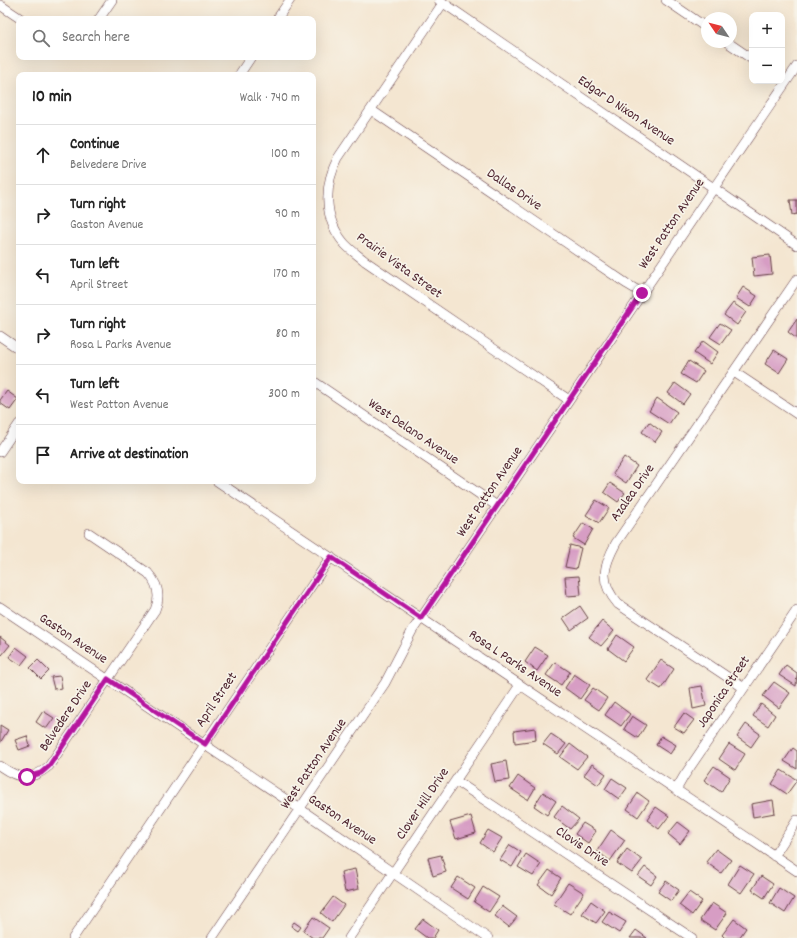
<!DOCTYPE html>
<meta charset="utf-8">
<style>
:root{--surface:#fff;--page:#f2f2f2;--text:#222;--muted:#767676;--line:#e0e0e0}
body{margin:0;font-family:Dekko,sans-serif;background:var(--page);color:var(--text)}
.controls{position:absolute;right:12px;top:12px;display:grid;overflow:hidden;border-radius:8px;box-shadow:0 4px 16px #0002}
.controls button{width:36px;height:36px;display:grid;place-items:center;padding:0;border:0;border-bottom:1px solid var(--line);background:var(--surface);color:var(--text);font:20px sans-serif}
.compass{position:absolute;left:701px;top:12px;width:36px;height:36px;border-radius:50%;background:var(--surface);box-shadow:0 4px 16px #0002;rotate:305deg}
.stop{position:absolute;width:12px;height:12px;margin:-9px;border:3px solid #b5179e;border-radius:50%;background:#fff}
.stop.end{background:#b5179e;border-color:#fff;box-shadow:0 1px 4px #0008}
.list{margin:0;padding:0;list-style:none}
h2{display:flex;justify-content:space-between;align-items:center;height:52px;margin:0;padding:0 16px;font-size:17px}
h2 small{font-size:13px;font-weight:400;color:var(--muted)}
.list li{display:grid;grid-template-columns:26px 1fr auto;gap:12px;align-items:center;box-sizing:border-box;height:60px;padding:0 16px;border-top:1px solid var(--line)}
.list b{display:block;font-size:15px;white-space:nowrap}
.list p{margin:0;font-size:13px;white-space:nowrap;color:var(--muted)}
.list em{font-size:13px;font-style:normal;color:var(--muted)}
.icon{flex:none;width:22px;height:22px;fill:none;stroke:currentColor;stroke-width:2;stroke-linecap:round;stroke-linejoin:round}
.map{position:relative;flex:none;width:797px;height:938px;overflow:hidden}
.search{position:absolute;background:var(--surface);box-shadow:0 4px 16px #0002;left:16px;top:16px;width:300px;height:44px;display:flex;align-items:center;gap:10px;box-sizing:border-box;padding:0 14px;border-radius:8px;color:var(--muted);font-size:15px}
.panel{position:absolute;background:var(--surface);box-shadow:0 4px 16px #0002;left:16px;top:72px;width:300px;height:412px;border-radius:8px}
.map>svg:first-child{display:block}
.building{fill:#d79dc4}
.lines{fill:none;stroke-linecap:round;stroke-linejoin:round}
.minor-casing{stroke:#643d44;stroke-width:10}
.minor{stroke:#fff;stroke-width:9}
.route{stroke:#b5179e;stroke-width:5}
.labels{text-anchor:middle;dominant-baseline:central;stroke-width:3.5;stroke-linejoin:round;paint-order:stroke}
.street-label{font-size:14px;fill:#4a1f2b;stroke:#f7f3e8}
</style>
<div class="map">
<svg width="797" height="938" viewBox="0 0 797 938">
<rect width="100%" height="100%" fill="#f7f3e8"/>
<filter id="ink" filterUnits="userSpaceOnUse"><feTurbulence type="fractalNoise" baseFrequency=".025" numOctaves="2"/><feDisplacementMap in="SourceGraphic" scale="8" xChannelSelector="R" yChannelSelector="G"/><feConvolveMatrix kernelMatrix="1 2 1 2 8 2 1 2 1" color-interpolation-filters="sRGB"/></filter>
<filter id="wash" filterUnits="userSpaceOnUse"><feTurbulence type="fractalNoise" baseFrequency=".012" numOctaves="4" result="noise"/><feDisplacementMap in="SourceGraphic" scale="16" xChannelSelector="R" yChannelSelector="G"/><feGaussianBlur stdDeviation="0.9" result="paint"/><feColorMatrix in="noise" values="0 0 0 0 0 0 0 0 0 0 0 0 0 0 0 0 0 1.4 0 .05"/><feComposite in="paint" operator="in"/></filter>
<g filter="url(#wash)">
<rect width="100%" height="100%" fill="#f4e6d1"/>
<g id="blocks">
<!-- building -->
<path class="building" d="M790,200H797V214L792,215Z
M770,255L772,274L754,276L752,257Z
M743,287L757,296L750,307L736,298Z
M733,303L746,312L737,325L724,315Z
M797,319V339L788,332Z
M720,323L731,330L721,344L710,337Z
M703,341L718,352L710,364L694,353Z
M774,350L788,359L779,373L765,364Z
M689,361L704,371L696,383L681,374Z
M675,383L690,394L683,404L668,393Z
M7,391L18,399L10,410L0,403V400Z
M657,398L677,412L669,424L649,411Z
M649,422L662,432L655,442L642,432Z
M624,457L637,466L626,483L613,474Z
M610,483L625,493L618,502L604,492Z
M596,500L609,508L599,523L586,515Z
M583,523L593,529L584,545L573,538Z
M570,545L581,548L576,569L565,567Z
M579,576L581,595L567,596L565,577Z
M580,606L588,618L571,630L563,618Z
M602,621L614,631L601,646L589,637Z
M617,635L634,647L624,661L608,649Z
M0,637L10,645L2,655L0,653Z
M16,647L28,656L21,665L9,657Z
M535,647L548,655L537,671L525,662Z
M38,660L49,671L41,679L30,668Z
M661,660L674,669L661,689L647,680Z
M555,662L570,672L561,685L546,675Z
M786,665L797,673L796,686L779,675Z
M574,674L590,685L580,699L565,688Z
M60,676L62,688L54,689L51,677Z
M774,682L790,693L779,708L763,696Z
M702,686L706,706L693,709L690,688Z
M593,688L607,698L599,710L584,700Z
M614,702L630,714L621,726L605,715Z
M761,704L775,715L768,726L753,716Z
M43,711L54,718L46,729L36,722Z
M684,713L694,720L684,733L674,727Z
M632,716L646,725L638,738L624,729Z
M746,724L760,734L751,747L737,737Z
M0,725L8,730L0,743Z
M535,728L536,740L515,743L514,731Z
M551,734L566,744L558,754L543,744Z
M27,736L30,746L19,750L15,740Z
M661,736L676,745L670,754L656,745Z
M570,744L587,757L577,769L560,757Z
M729,744L745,754L735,770L719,759Z
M793,748L797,751V769L784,761Z
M506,761L509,780L495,782L491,764Z
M592,764L606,774L598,785L584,775Z
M714,766L730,777L721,792L704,780Z
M781,770L797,780L787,794L772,784Z
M518,776L535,788L528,800L510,788Z
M612,778L627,788L619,799L605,789Z
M543,792L556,801L547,815L534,806Z
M638,793L649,801L638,817L627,809Z
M773,800L775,813L753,817L751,804Z
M562,806L579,819L570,829L554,817Z
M656,807L669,816L659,829L647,820Z
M471,816L476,833L456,839L450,822Z
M678,822L690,831L680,844L668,834Z
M583,823L596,831L588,843L575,834Z
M488,830L502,838L493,852L480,843Z
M611,830L625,840L610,861L597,851Z
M510,845L521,852L512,867L500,860Z
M627,849L642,860L632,873L617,863Z
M716,849L731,860L721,873L706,862Z
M526,854L541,864L533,876L518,867Z
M441,855L446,872L433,876L428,858Z
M740,865L754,874L741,893L728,884Z
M645,867L657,876L651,885L638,876Z
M355,869L359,889L345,892L341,872Z
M549,870L561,878L551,894L538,885Z
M761,876L773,884L764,898L752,890Z
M458,877L475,888L468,899L451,888Z
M666,881L679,890L671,901L658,892Z
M568,883L584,893L570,914L554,904Z
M483,887L499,897L489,912L474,902Z
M779,888L794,898L785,913L770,903Z
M689,892L702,901L692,915L679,905Z
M333,897L344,905L332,922L321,913Z
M591,901L605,911L596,923L582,914Z
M712,903L727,913L715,930L700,920Z
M502,906L517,917L509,927L495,916Z
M609,912L626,922L619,933L602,922Z
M313,917L329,928L322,938H313L303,931Z
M423,919L438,930L433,938H427L415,929Z
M734,919L746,928L739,938H725L722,935Z
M294,922L301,927L298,931L291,926Z
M636,930L647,938H630Z"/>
</g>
</g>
<g filter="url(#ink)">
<use href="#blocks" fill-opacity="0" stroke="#643d44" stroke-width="1"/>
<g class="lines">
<defs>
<path id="minor" d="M439,0L797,245
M666,0L707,28
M443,3L338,158C324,185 323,218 344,243C350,250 358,255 365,261L569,400
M0,5L21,19
M99,19L112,0
M277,19L290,0
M727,42L752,59
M239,75L251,57
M371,110L627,284L642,293
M0,336L19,349
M734,372L797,414
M313,381L497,506
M0,452L19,424
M217,481L797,871
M0,607L300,809L488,938
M744,688L618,604C599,582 603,567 616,543L797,279
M0,766C19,779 30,782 49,766L155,610C161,596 158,584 148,573L89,533
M456,781L692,938
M676,790L684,776L797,610
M774,856L797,820
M73,938L331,557
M212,938L385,683L412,631L421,618L797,66
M349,938L520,685"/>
</defs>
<!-- minor casing -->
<use href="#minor" class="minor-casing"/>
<!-- minor -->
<use href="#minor" class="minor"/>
</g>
</g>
<g class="lines" filter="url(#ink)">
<!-- route -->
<path class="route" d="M27,777L41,773L49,766L108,679L205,744L331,557L421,618L642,293"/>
</g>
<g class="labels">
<!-- street labels -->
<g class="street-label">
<text transform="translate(626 111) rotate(34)">Edgar D Nixon Avenue</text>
<text transform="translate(514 190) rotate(34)">Dallas Drive</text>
<text transform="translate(672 224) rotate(-56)">West Patton Avenue</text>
<text transform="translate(399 266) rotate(36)">Prairie Vista Street</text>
<text transform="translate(413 432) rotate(34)">West Delano Avenue</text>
<text transform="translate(490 492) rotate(-56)">West Patton Avenue</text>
<text transform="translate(633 493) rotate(-55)">Azalea Drive</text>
<text transform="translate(73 639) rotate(34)">Gaston Avenue</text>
<text transform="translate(515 664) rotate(34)">Rosa L Parks Avenue</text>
<text transform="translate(724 692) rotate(-56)">Japonica Street</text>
<text transform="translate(217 700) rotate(-56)">April Street</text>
<text transform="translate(66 716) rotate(-56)">Belvedere Drive</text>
<text transform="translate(314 764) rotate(-56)">West Patton Avenue</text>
<text transform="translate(423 804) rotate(-56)">Clover Hill Drive</text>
<text transform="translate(342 820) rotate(34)">Gaston Avenue</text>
<text transform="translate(582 847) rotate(34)">Clovis Drive</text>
</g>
</g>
</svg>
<div class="controls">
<button>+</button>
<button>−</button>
</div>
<svg class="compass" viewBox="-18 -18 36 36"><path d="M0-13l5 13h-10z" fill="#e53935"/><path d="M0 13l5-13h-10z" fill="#767676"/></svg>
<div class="stop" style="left:27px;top:777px"></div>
<div class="stop end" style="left:642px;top:293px"></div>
<div class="search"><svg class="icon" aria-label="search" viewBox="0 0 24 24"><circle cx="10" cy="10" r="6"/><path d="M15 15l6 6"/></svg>Search here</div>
<section class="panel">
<h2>10 min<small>Walk · 740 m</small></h2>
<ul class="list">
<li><svg class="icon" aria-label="ahead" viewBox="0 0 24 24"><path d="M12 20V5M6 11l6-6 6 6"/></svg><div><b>Continue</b><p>Belvedere Drive</p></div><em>100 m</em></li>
<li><svg class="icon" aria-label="right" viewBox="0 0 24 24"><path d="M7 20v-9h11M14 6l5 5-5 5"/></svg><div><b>Turn right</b><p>Gaston Avenue</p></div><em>90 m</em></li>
<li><svg class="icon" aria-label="left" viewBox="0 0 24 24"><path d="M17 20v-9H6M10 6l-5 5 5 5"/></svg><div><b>Turn left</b><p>April Street</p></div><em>170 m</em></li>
<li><svg class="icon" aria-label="right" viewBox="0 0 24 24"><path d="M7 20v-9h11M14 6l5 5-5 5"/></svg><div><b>Turn right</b><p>Rosa L Parks Avenue</p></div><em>80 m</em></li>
<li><svg class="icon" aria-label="left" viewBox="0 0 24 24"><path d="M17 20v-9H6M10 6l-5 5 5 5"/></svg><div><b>Turn left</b><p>West Patton Avenue</p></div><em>300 m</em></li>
<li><svg class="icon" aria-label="arrive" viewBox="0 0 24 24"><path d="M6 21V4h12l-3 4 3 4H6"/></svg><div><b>Arrive at destination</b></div></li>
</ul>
</section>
</div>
